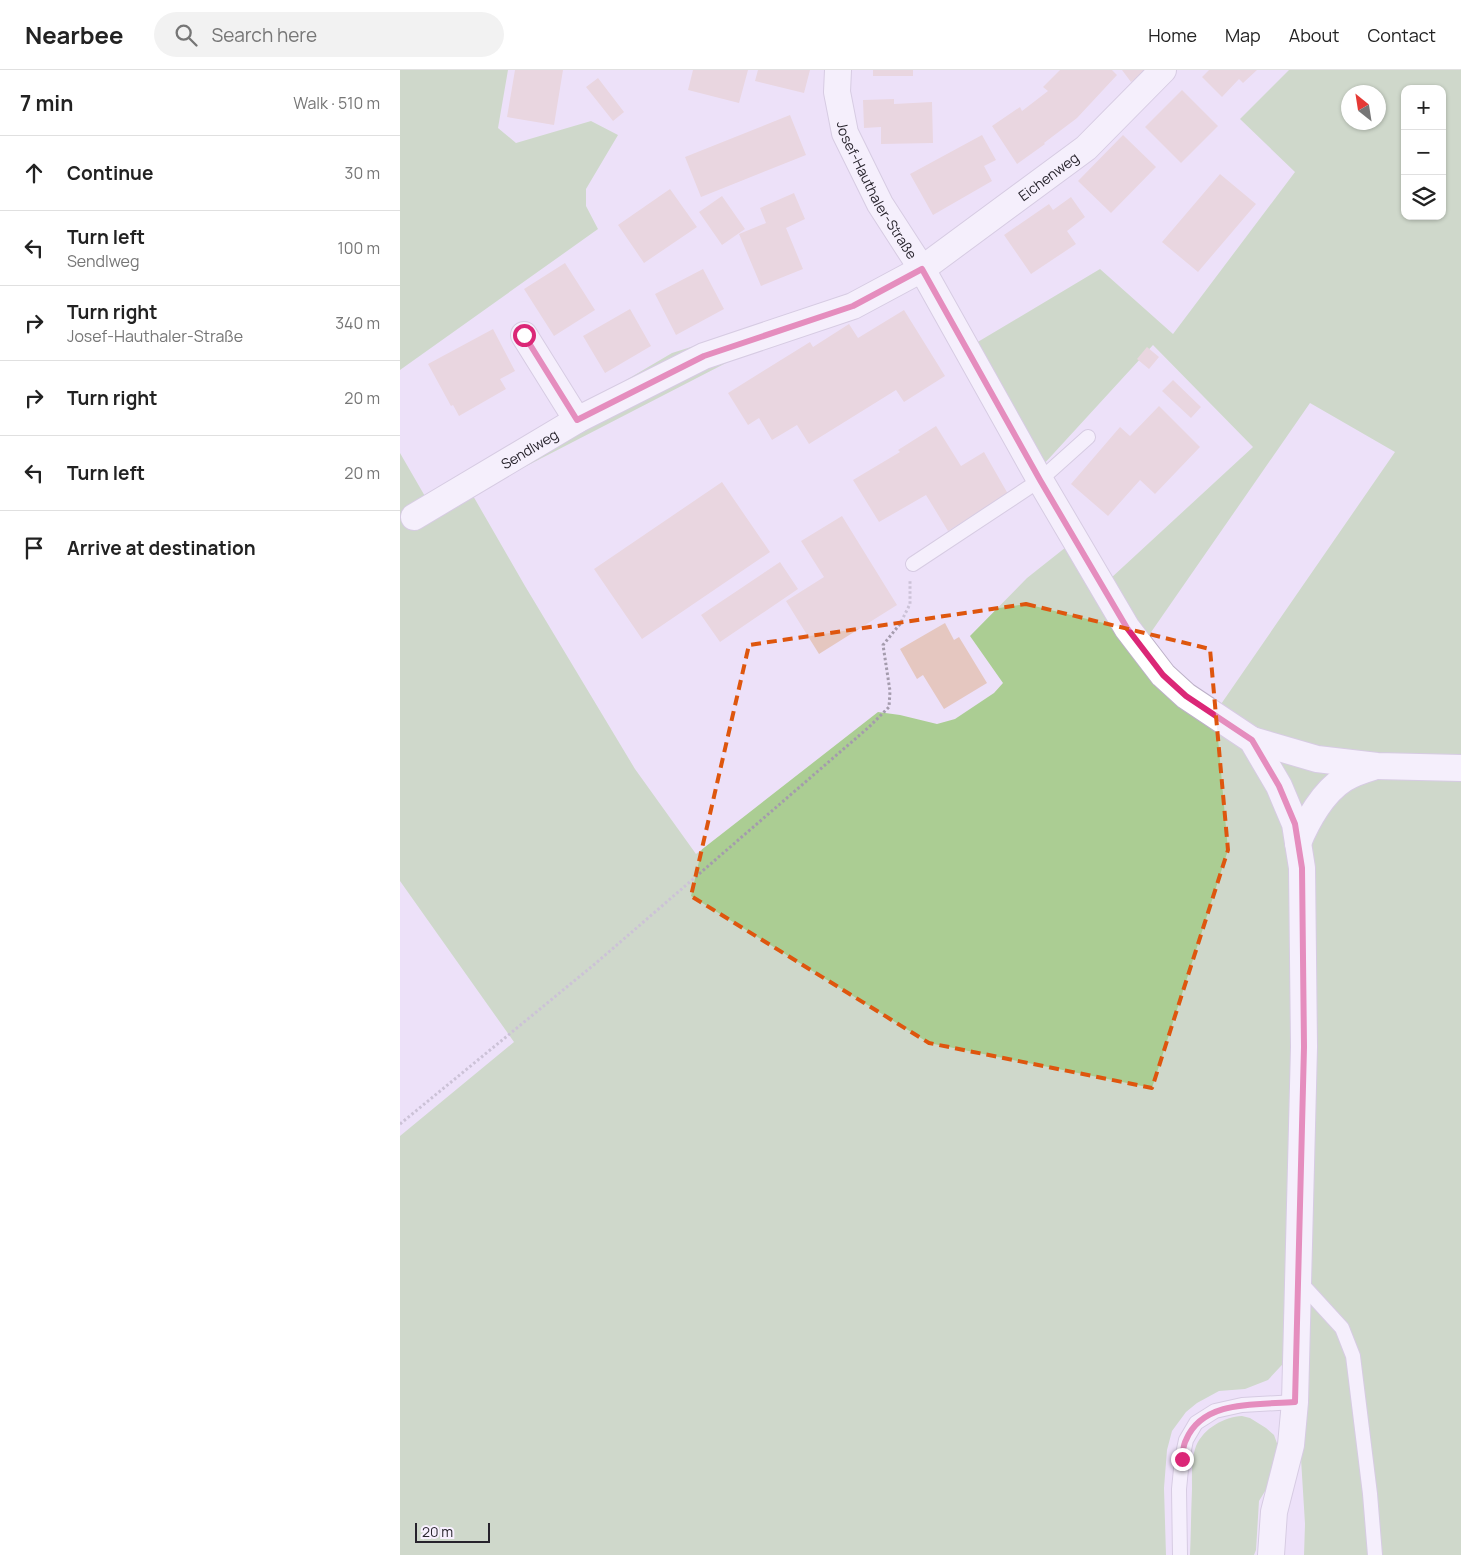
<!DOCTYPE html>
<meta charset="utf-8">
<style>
:root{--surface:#fff;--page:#f2f2f2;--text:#222;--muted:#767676;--line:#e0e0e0}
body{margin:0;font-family:Manrope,sans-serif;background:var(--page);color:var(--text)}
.controls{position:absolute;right:15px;top:15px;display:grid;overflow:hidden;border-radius:10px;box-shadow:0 1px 4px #0004}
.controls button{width:45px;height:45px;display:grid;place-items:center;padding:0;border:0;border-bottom:1px solid var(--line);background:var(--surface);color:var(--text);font:25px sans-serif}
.compass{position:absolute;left:941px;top:15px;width:45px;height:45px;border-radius:50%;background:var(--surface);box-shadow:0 1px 4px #0004;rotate:330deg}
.scale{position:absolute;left:15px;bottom:12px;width:75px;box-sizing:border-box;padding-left:5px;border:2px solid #27232c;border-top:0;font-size:14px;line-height:18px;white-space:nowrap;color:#27232c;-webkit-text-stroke:4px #f8f0ff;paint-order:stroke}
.stop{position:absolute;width:15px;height:15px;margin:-11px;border:4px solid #db2777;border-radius:50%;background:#fff}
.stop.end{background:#db2777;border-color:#fff;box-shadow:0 1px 5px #0008}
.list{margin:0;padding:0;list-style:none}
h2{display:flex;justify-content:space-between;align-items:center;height:65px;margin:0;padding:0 20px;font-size:21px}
h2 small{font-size:16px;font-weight:400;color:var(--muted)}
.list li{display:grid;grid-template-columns:32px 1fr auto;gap:15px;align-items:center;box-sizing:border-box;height:75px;padding:0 20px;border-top:1px solid var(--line)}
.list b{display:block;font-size:19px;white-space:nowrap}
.list p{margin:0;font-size:16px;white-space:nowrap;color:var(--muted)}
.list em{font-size:16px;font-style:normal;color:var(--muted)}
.icon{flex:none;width:28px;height:28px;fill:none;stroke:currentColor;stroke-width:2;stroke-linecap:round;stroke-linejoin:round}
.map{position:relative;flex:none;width:1061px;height:1485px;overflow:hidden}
header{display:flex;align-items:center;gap:30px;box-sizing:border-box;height:70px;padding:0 25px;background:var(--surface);border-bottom:1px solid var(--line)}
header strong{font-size:24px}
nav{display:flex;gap:28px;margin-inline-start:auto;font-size:18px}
.search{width:350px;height:45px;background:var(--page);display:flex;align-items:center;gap:12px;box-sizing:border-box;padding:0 18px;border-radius:28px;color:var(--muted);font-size:19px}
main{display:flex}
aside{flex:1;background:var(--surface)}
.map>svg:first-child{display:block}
.green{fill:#abcd93;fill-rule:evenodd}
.building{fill:#e5c7c0}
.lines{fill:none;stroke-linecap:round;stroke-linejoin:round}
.service-casing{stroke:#bcb0c7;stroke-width:16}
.minor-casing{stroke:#bcb0c7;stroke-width:28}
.path{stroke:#a49bad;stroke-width:3;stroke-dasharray:2.5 2.5;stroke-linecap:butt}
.service{stroke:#fff;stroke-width:14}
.minor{stroke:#fff;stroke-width:26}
.route{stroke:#db2777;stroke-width:6}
.marked{fill:none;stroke:#de560e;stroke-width:4;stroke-dasharray:10 6;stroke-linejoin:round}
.labels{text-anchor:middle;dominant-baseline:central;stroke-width:4;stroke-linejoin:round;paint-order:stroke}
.street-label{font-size:14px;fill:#27232c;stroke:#f8f0ff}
</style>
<header>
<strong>Nearbee</strong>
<div class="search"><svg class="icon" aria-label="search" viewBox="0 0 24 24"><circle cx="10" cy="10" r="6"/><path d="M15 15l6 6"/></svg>Search here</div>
<nav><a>Home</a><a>Map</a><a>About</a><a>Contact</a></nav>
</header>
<main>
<aside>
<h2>7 min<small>Walk · 510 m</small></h2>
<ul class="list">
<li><svg class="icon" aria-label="ahead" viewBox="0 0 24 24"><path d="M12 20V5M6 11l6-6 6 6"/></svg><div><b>Continue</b></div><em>30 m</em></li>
<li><svg class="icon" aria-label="left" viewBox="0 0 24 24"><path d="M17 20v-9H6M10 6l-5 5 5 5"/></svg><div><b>Turn left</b><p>Sendlweg</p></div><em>100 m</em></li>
<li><svg class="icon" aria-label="right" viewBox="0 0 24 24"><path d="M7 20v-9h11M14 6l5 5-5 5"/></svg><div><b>Turn right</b><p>Josef-Hauthaler-Straße</p></div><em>340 m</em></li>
<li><svg class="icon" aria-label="right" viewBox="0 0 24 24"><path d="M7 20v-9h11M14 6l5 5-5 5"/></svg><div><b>Turn right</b></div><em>20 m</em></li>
<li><svg class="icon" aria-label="left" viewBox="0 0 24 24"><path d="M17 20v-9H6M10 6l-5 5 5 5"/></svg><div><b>Turn left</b></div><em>20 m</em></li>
<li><svg class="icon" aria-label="arrive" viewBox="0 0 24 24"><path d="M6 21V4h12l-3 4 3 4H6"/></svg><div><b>Arrive at destination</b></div></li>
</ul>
</aside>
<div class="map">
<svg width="1061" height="1485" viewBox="0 0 1061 1485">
<rect width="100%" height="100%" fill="#ede1f9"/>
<!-- green -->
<path class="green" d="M0,0H108L98,58L116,73L191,51L218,65L186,119V136L198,159L0,300Z
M889,0H1061V1485H904L905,1454L901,1389L906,1269L868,1310L845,1319L819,1321L797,1333L786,1342L772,1361L767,1380L764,1418L766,1485H0V1066L114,972L0,811V383L26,428L272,283L427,234L502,199L669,81L503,202L428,237L326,293L72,424L125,516L235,699L296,784L478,642L500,645L537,654L555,649L594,623L603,613L570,566L627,508L685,462L711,508L853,377L753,275L643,395L576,273L700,199L773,264L895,102L840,49ZM1005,19H1042V146H1005ZM948,22H978V52H948ZM910,333L995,382L819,637L764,590L747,568Z
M842,1346L850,1348L866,1358L874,1365L878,1376L870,1413L859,1431L856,1480L854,1485H790C791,1463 791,1441 792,1419C792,1405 791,1390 796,1376C804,1358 824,1347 842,1346Z"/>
<!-- building -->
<path class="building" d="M115,0H163L154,55L107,47Z
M293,0H348L339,33L288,20Z
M358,0H410L404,23L355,11Z
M473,0H513V6H473Z
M660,0H712L717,5L677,48L644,73L645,74L617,94L592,56L620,37L622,41L648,21L643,17Z
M722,0H746L731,12Z
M809,0H857L843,13L839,9L822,27L802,7Z
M198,8L224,42L213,51L186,17Z
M782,20L818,56L781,93L745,57Z
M494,29V34L532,32L533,73L481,74V57L464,58L463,30Z
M390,45L406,85L301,127L285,87Z
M582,65L596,90L584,96L592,111L533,145L510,104Z
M723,65L756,97L711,143L678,111Z
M820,104L856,134L798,202L762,172Z
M270,119L297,157L244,193L218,155Z
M394,123L405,149L386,158L403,199L361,216L339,164L366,153L360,138Z
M322,126L345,159L322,175L299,142Z
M671,127L685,147L667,161L676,174L631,204L604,165L649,134L653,140Z
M165,193L195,240L154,266L124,219Z
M303,199L324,239L276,265L255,224Z
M230,239L251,276L205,303L183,266Z
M504,240L545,306L504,332L496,320L409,374L397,355L372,370L359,348L348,355L328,323L410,272L413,277L449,254L458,268Z
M93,259L115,301L100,309L106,319L59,346L53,335L51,336L28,294Z
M747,277L759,287L749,299L737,289Z
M773,310L801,337L791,348L762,321Z
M759,336L800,377L755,424L740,410L708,446L671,414L720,357L730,366Z
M536,356L561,396L584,382L608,424L548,461L526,425L479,452L453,410L500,382L498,380Z
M322,412L370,482L242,569L194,499Z
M442,446L497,535L419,584L386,531L424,507L401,471Z
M380,492L398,519L320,572L301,545Z
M545,553L554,570L559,567L587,613L544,639L523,605L517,609L500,579Z"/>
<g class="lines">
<defs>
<path id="service" d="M513,494L640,410L688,367
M899,1211L942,1258L953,1286L970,1424L975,1485
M780,1485L779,1419L782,1389L786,1370L796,1353L815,1341L842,1335L895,1332"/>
<g id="minor">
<path id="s1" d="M438,0L437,22L445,63L480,134L522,199L640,410L727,558L763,605L786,626L852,670L879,716L895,754L902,798L904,977L895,1332L891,1375L874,1442L871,1485"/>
<path d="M124,265L177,350"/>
<path id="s2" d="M14,447L177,350L304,286L453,236L522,199L686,78L763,0"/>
<path d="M852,670L917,689L977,696L1061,698"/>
<path d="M898,773C907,751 923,722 944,709C953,703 963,700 973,697"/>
</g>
</defs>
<!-- service casing -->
<use href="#service" class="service-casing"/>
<!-- minor casing -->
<use href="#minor" class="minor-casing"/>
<!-- path -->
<path class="path" d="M0,1054L196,893L469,657L489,637L490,621L483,575L500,554L510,534V511"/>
<!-- service -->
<use href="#service" class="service"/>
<!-- minor -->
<use href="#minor" class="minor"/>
</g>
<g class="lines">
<!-- route -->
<path class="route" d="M124,265L177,350L304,286L453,236L522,199L640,410L727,558L763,605L786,626L852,670L879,716L895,754L902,798L904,977L895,1332C859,1335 803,1329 786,1370C783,1375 783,1383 782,1389"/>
</g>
<!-- marked area -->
<path d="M0 0H1061V1485H0ZM626,534L810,579L828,780L752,1018L529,973L291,826L349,575Z" fill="#ede1f9" fill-opacity=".55" fill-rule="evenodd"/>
<path class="marked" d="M626,534L810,579L828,780L752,1018L529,973L291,826L349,575Z"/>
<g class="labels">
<!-- street labels -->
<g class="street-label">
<text stroke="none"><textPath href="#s2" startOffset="724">Eichenweg</textPath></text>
<text stroke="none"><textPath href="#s1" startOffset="129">Josef-Hauthaler-Straße</textPath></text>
<text stroke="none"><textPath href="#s2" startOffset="134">Sendlweg</textPath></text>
</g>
</g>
</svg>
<div class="controls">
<button>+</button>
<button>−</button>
<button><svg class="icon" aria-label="layers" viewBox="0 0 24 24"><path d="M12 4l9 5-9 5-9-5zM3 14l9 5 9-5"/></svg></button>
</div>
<svg class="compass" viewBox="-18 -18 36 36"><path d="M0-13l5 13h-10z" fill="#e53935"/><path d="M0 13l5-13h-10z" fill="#767676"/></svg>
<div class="scale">20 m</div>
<div class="stop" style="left:124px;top:265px"></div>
<div class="stop end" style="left:782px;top:1389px"></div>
</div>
</main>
